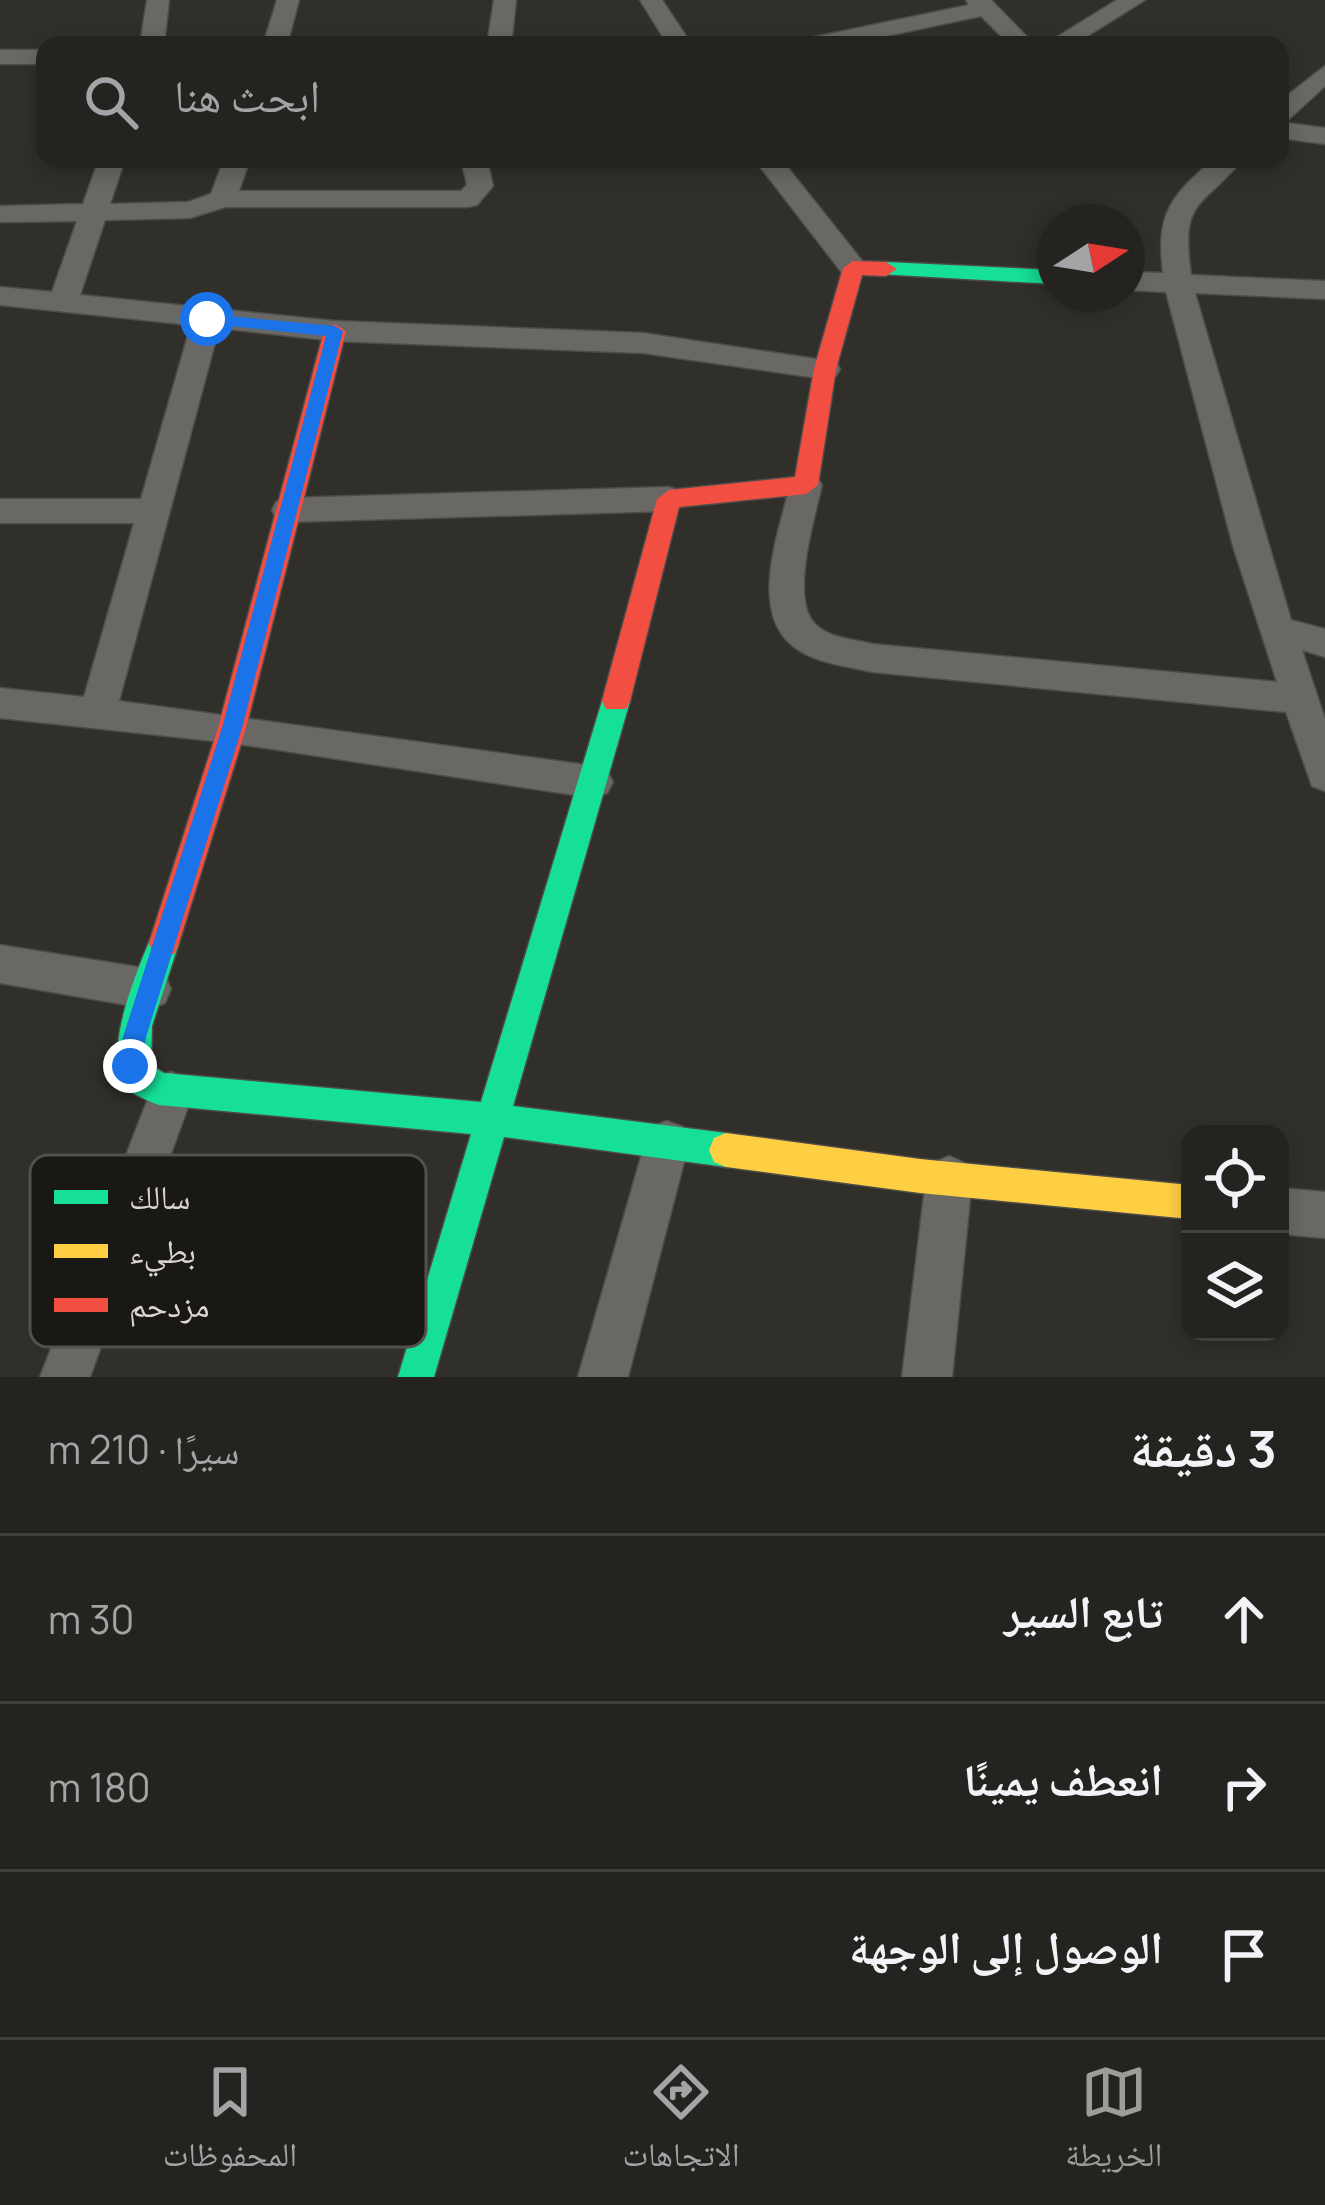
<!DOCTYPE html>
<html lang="ar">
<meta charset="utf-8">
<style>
:root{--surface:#242320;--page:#302f2d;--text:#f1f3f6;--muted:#a3a4a5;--line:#41403e;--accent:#9d9c95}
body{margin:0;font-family:Manrope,"Noto Naskh Arabic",sans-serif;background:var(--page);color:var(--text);direction:rtl}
.controls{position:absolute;right:36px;bottom:36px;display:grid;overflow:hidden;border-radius:24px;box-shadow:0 6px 18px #0003}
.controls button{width:108px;height:108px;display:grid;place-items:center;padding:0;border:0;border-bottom:3px solid var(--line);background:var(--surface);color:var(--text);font:60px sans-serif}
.compass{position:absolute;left:1037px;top:204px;width:108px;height:108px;border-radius:50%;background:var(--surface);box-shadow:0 6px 18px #0003;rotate:78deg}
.stop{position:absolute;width:36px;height:36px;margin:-27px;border:9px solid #1a73e8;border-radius:50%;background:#fff}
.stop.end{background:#1a73e8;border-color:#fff;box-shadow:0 3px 12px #0008}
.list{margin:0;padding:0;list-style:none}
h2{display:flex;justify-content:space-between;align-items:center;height:156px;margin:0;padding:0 48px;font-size:51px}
h2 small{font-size:39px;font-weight:400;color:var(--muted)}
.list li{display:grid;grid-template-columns:78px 1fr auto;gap:36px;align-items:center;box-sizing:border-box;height:168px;padding:0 48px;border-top:3px solid var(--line)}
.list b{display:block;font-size:45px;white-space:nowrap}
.list em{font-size:39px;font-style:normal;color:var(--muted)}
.icon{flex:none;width:66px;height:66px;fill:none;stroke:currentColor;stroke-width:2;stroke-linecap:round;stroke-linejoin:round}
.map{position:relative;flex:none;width:1325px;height:1377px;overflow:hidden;direction:ltr}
.search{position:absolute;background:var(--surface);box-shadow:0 6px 18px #0003;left:36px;right:36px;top:36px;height:132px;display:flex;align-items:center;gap:30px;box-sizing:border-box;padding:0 42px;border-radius:24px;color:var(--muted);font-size:45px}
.sheet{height:660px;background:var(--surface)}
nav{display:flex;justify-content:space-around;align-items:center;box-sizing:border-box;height:168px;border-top:3px solid var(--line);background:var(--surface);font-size:33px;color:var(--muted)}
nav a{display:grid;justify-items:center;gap:6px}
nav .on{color:var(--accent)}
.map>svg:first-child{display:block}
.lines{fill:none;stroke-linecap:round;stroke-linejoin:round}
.street-casing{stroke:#4e4c48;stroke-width:3}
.fast-casing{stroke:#4e4c48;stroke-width:3}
.slow-casing{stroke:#4e4c48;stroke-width:3}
.jam-casing{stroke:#4e4c48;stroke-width:3}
.street{fill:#6a6864;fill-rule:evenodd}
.fast{fill:#16e098;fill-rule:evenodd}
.slow{fill:#ffcf43;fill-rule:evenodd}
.jam{fill:#f24e42;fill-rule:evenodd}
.route{fill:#1a73e8}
.key{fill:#1a1814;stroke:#53514c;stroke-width:3}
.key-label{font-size:33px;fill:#d8d6cf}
</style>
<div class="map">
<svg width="1325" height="1377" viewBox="0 0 1325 1377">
<rect width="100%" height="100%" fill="#302f2a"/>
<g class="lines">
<defs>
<path id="street" d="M147,0H169L164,45H140Z
M277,0H299L287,45H263Z
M494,0H516L511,45H487Z
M640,0H662L692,45H668Z
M966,0H991L1035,45H1010L981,16L844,45H798L810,38L969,5Z
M1117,0H1145L1073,45H1044Z
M0,50H45V64H0Z
M1325,66V86L1289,119L1280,122V101Z
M1280,122L1325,128V144L1280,138Z
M99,159H125L110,204L188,202L211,194L224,159H250L239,191H461L467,185L461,159H487L493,186L477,205L468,207H225L190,218L105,220L80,295L335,321L643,333L836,362L840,369L836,376L825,379L643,353L335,341L219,328L119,701L594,766L607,771L613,782L607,793L594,798L232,743L0,718V688L84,697L134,523H0V499H141L191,325L0,305V287L52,292L77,221L0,222V206L83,204Z
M754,159H781L863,262L867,268L863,274H843Z
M1214,159H1243C1201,210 1180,197 1191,275L1325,281V299L1195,293L1291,620L1325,629V657L1302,650L1325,719V791L1312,786L1286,712L872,672C848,666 821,664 800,651C745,618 779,533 790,485L795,477H817L822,485C815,517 788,602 817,626C832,639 854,639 872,644L1277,682L1233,546L1166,292L1127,290V272L1163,273C1156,213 1170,197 1214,159Z
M669,487L680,491L685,499L680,507L669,511L288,522L276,518L272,510L276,502L288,498Z
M0,945L150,969L165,975L171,989L165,1003L150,1009L0,983Z
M171,1072L186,1078L193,1093L90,1377H40L156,1078Z
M667,1121L683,1127L689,1143L628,1377H578L645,1143L651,1127Z
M949,1156L965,1163L972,1179L952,1377H902L926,1179L933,1163Z
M1280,1188L1325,1192V1238L1280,1234Z"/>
<path id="fast" d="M886,262L1055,270V284L879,274L875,269Z
M616,690L626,693L630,701L513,1106L726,1133L738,1138L743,1150L738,1162L726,1167L504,1137L434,1377H398L471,1134L159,1105C149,1101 133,1095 126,1087C100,1056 139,965 153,933L164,929L175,933L179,943L152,1026L151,1065L164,1073L481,1102L602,701L606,693Z"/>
<path id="slow" d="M726,1133L920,1159L1190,1185V1219L920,1193L726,1167L714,1162L709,1150L714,1138Z"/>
<path id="jam" d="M853,261L886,262L897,269L886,276L862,275L836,369L818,485L806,494L679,507L630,701L626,709H606L602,701L657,499L669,490L795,477L814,369L843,268Z
M335,324L346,331L246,728L179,943L175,953L164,957L153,953L149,943L218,728L324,331Z"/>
</defs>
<!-- street casing -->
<use href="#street" class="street-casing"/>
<!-- fast casing -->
<use href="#fast" class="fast-casing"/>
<!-- slow casing -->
<use href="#slow" class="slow-casing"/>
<!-- jam casing -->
<use href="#jam" class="jam-casing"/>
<!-- street -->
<use href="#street" class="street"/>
<!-- fast -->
<use href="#fast" class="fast"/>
<!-- slow -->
<use href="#slow" class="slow"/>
<!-- jam -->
<use href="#jam" class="jam"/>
</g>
<!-- route -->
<path class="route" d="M207,314L335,326L343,331L242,728L146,1037L142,1066L130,1077L118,1066L123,1037L222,728L326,336L201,323L199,319Z"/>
<!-- legend -->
<rect x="30" y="1155" width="396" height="192" rx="18" class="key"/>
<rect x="54" y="1190" width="54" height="14" fill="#16e098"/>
<rect x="54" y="1244" width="54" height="14" fill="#ffcf43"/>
<rect x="54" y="1298" width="54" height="14" fill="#f24e42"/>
<g class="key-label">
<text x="129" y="1209">سالك</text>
<text x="129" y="1263">بطيء</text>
<text x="129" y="1317">مزدحم</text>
</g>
</svg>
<div class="controls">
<button><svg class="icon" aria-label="locate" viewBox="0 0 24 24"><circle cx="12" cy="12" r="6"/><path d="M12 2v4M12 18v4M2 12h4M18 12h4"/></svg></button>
<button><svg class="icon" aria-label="layers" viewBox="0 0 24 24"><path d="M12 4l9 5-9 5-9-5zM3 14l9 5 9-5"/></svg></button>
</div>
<svg class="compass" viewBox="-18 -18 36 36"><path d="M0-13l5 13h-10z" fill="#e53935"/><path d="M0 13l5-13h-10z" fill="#a3a4a5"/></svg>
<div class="stop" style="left:207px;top:319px"></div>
<div class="stop end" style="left:130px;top:1066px"></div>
<div class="search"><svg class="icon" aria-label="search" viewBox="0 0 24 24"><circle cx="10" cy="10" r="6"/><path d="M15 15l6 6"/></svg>ابحث هنا</div>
</div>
<section class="sheet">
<h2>3 دقيقة<small>سيرًا · 210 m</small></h2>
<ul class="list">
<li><svg class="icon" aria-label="ahead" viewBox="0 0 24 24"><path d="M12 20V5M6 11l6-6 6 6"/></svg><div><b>تابع السير</b></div><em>30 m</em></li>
<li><svg class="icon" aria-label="right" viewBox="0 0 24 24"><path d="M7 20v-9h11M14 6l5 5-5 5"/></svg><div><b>انعطف يمينًا</b></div><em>180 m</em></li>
<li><svg class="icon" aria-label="arrive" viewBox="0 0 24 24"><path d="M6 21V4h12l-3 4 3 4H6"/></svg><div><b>الوصول إلى الوجهة</b></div></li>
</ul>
</section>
<nav>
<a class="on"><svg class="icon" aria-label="map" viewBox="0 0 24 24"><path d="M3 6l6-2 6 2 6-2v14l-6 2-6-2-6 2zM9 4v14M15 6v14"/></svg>الخريطة</a>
<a><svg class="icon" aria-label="directions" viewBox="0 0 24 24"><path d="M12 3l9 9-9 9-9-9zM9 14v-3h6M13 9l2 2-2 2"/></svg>الاتجاهات</a>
<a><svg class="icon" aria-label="saved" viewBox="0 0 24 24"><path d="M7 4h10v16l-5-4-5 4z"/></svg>المحفوظات</a>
</nav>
